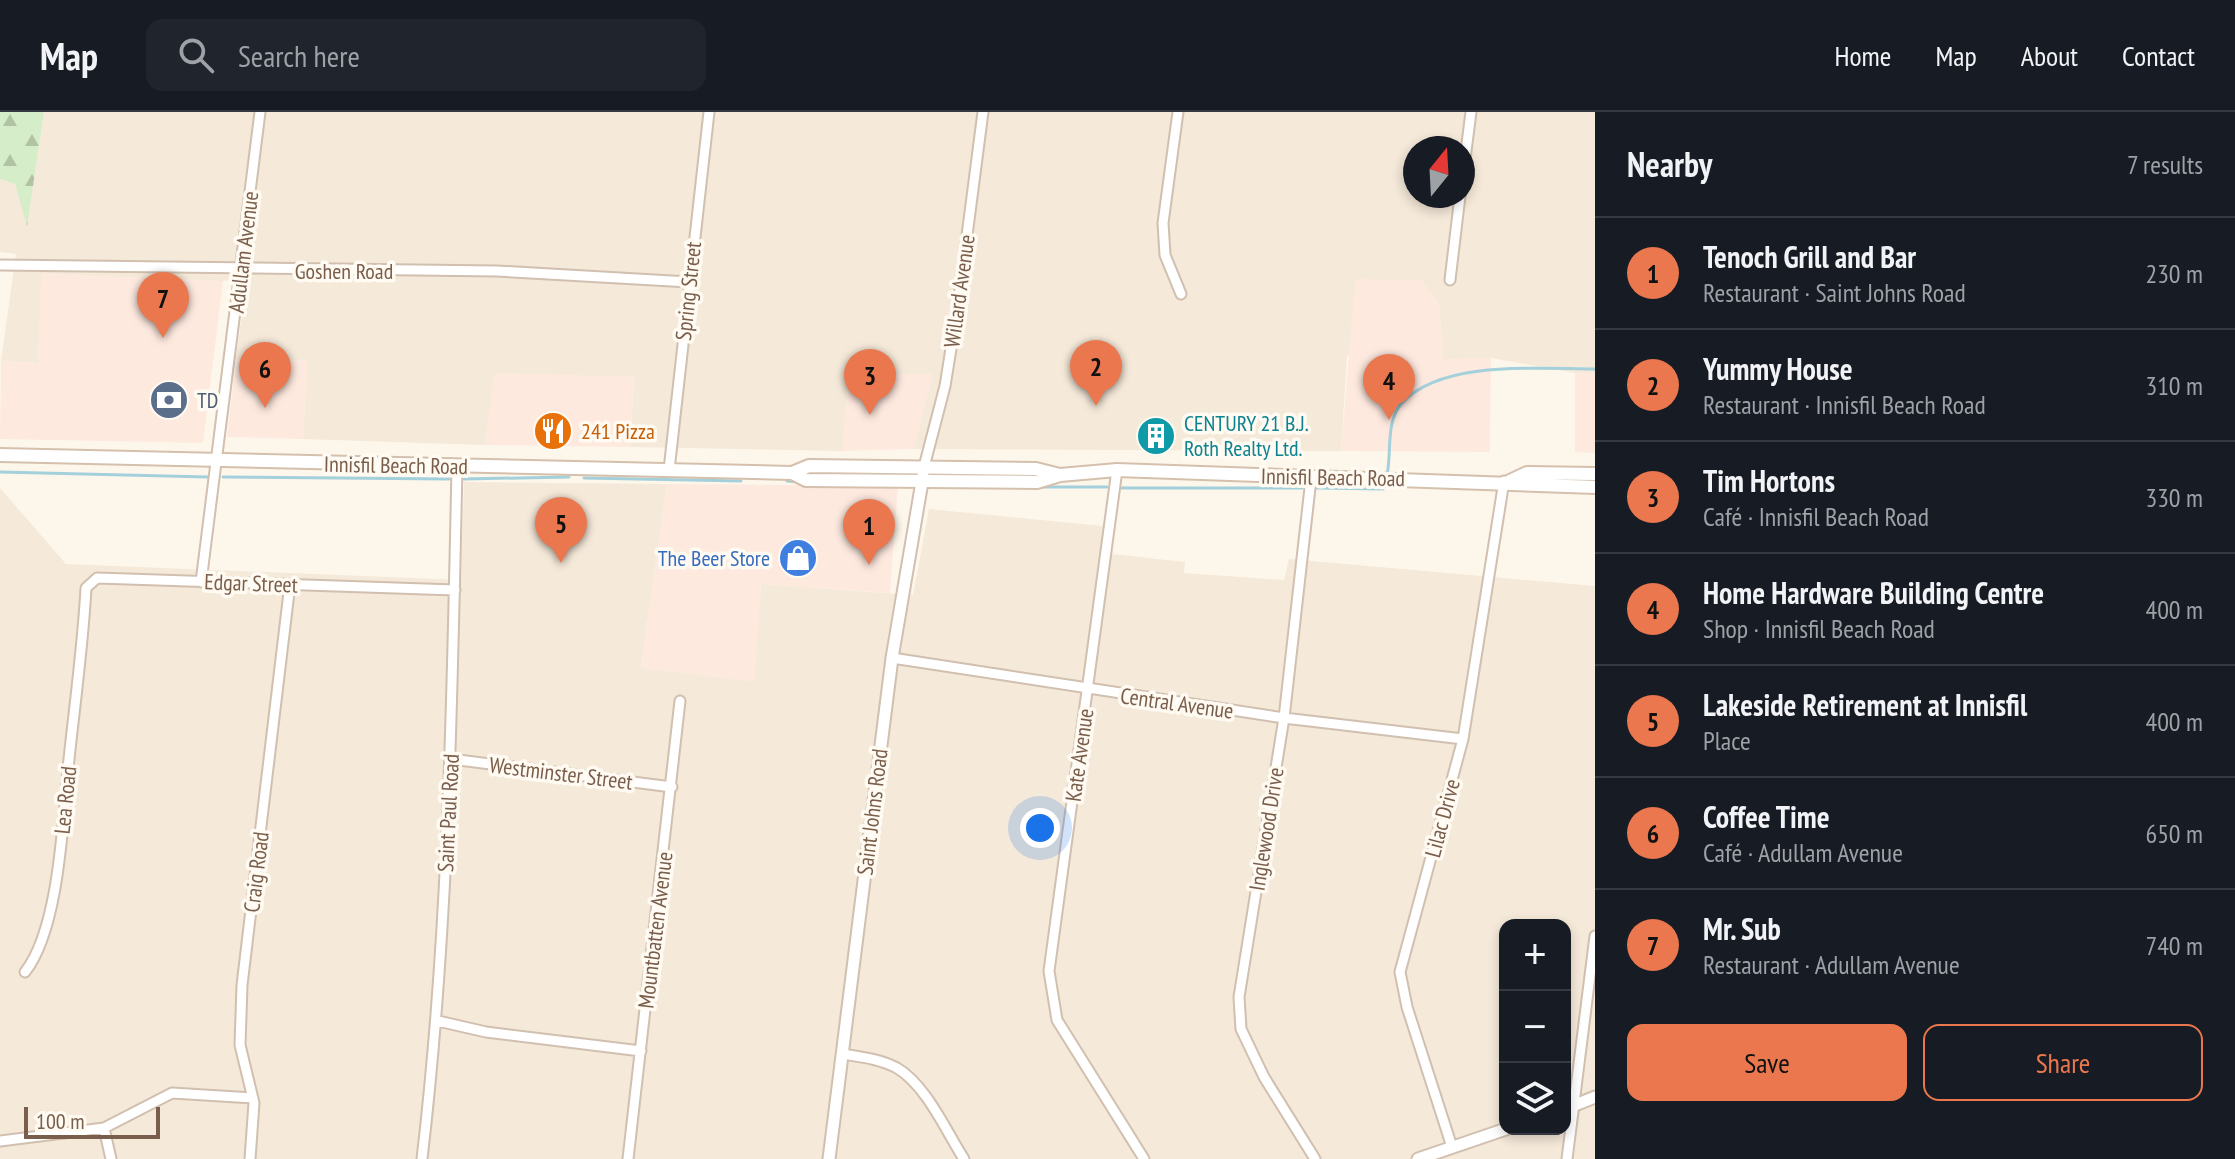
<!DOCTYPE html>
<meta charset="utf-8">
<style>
:root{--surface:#171b24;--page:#20242c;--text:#f1f3f6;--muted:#9ea1a6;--line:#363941;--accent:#ea774d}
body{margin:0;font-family:"PT Sans Narrow",sans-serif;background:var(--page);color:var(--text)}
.controls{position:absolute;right:24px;bottom:24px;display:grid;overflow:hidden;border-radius:16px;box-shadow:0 4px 12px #0003}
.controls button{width:72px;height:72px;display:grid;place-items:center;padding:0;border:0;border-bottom:2px solid var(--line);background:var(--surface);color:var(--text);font:40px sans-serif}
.compass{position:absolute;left:1403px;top:24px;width:72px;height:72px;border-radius:50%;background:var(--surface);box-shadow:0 4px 12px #0003;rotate:18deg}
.scale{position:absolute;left:24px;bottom:20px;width:136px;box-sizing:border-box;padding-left:8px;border:4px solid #7a5e4c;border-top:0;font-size:22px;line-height:28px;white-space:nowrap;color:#7a5e4c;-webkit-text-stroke:6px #fffaf2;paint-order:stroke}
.you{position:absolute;left:1040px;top:716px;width:28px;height:28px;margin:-20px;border:6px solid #fff;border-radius:50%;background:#1a73e8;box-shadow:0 0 0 12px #1a73e833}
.badge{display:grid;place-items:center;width:52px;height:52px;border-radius:50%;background:var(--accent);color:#111;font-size:26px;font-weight:700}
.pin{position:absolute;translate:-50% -66px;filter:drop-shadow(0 2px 4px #0008)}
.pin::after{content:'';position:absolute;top:42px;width:28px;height:24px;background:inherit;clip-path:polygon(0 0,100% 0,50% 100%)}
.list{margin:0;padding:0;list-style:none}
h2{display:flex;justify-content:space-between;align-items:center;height:104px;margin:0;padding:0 32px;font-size:34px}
h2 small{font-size:26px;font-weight:400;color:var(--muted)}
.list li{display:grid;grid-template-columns:52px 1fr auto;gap:24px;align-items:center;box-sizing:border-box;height:112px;padding:0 32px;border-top:2px solid var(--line)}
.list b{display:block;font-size:30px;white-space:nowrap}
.list p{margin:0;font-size:26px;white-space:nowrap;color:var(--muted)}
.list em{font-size:26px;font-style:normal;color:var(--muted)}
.actions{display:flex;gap:16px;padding:24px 32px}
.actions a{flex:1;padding:18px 0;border:2px solid var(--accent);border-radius:16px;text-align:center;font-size:28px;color:var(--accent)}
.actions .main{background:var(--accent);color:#111}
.icon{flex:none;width:44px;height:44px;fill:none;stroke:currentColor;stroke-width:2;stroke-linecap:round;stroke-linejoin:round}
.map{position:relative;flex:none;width:1595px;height:1047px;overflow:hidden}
header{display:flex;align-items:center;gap:48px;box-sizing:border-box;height:112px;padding:0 40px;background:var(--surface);border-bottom:2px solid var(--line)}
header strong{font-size:38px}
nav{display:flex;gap:44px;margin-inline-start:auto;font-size:28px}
.search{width:560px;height:72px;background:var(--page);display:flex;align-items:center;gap:20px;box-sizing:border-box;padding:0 28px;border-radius:16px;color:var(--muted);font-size:30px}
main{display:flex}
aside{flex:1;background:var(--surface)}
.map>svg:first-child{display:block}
.residential{fill:#f5e9d9;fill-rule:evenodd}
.commercial{fill:#fee9df}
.forest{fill:url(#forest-firs)}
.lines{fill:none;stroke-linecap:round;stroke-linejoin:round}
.stream{stroke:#a3d0db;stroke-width:3}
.minor-casing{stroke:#d1bfaf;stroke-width:13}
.tertiary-casing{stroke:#d1bfaf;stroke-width:15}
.secondary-casing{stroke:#d4c0ad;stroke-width:16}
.minor{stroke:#fff;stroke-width:9}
.tertiary{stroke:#fff;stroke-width:11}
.secondary{stroke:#fff;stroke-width:12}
.labels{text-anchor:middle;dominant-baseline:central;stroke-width:7;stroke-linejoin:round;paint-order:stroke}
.street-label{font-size:22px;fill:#7a5e4c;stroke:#fffaf2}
.service-label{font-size:22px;fill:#4e5e75;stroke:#fffaf2;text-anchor:start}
.culture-label{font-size:22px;fill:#0d838f;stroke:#fffaf2;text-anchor:start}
.food-label{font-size:22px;fill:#c56008;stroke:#fffaf2;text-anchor:start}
.shop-label{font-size:22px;fill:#366cbe;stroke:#fffaf2;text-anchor:end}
</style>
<header>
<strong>Map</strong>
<div class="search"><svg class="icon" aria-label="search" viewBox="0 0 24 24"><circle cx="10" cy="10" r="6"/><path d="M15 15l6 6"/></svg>Search here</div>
<nav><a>Home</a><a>Map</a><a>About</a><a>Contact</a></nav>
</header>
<main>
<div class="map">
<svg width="1595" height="1047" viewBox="0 0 1595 1047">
<defs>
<pattern id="forest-firs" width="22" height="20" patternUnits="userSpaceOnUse" patternTransform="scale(2)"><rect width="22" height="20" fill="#d5edc8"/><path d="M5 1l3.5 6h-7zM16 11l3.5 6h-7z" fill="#b2c3a5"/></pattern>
</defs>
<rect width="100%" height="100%" fill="#fdf7eb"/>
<!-- residential -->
<path class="residential" d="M44,0H1595V261H1575L1491,246L1443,248L1439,192L1347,244L1341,339L914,337L932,262H849L842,339L630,335L634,265L495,262L485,333L303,327L307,249L236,246L247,166L223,169L42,162L38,251L1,249L16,142L0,140V67L15,72L27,111ZM1415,36H1463V84H1415Z
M464,370L667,372L641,556L754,569L761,472L913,483L929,397L1112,415V442L1185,450L1184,461L1284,468L1289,447L1595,474V1047H0V376L66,452L461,468ZM1505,813H1565V1017H1505Z"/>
<!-- commercial -->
<path class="commercial" d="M41,162L223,169L203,331L0,327L1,249L38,251Z
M1355,167L1422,168L1439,192L1443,247L1491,246L1490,340L1341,339Z
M236,246L307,249L303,327L227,325Z
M495,261L634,265L630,335L485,333Z
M1575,261H1595V341L1575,340Z
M849,262H933L914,337L842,339Z
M667,372L898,374L890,481L761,472L754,570L641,556Z"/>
<!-- forest -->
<path class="forest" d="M0,0H44L27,114L15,72L0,67Z"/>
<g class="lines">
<!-- stream -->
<path class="stream" d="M0,360L208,365
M1387,363C1392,340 1385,310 1402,291C1442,247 1541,257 1595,257
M223,365L449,367
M584,366L741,369
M464,367L569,365
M787,369L799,370
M1040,375H1107
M1122,376H1302
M1317,376L1383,377L1385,370"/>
<defs>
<path id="minor" d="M1178,0L1163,111L1165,143L1181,182
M1463,63L1471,0
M0,153L497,159L689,170
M1450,168L1460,84
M924,355L945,274L958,193L983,0
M669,358L709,0
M1117,358L1049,859L1057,908L1144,1047
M1311,367L1284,606L1239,885L1241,917L1264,965L1315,1047
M201,470L260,0
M892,546L1284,606L1463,627
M451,647L672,675
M25,860C60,816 63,703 69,647C75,590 83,533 86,476L97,466L455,478
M438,909L486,920L641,939
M843,942C861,945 880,947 897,956C926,973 946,1019 964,1047
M104,1016L111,1047
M0,1029L104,1016L172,981L253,986
M1452,1035L1407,895L1400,860L1463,627L1504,369
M250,1047L254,991L240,933L242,873L290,472
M422,1047C449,817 452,586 457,355
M628,1047L680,589
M1567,1047L1595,824"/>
<path id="tertiary" d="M1565,997L1595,985
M829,1047L892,546L923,364
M1418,1047L1506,1017"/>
<path id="secondary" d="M0,343L792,361L809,354L1036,357L1060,363
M792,361L806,368L1037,370L1060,363L1117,358L1595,375
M1510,369L1527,361L1595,362"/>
</defs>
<!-- minor casing -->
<use href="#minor" class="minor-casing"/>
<!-- tertiary casing -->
<use href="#tertiary" class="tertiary-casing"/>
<!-- secondary casing -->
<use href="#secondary" class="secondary-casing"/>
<!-- minor -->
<use href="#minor" class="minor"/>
<!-- tertiary -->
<use href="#tertiary" class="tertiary"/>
<!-- secondary -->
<use href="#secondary" class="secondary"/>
</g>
<!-- icons -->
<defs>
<symbol id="bank-disc" viewBox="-11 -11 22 22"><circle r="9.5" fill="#5c6f8a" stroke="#fffaf2"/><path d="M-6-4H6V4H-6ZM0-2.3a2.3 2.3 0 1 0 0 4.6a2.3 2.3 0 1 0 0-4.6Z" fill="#fff"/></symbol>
<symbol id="restaurant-disc" viewBox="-11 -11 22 22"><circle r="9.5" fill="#e8710a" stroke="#fffaf2"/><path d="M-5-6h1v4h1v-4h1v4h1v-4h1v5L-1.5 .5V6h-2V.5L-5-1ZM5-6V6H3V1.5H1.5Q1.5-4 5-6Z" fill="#fff"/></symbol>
<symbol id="building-disc" viewBox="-11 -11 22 22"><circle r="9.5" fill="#0f9aa8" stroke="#fffaf2"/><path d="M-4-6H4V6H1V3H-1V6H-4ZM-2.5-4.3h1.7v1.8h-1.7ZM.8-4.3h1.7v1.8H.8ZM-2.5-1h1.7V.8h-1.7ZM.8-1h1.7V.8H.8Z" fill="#fff"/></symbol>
<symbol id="shop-disc" viewBox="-11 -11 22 22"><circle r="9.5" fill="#3f7fe0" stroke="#fffaf2"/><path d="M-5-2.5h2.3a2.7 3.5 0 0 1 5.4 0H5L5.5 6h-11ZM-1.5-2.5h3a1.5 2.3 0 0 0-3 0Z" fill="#fff"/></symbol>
</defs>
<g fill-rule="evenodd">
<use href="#bank-disc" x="147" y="266" width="44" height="44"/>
<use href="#restaurant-disc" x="531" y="297" width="44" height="44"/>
<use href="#building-disc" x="1134" y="302" width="44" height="44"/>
<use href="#shop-disc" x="776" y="424" width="44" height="44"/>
</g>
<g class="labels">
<!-- street labels -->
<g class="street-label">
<text transform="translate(243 140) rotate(-83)">Adullam Avenue</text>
<text x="344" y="159">Goshen Road</text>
<text transform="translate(688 179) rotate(-84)">Spring Street</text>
<text transform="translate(959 179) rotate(-82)">Willard Avenue</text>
<text transform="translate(396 353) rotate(1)">Innisfil Beach Road</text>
<text transform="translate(1333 365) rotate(1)">Innisfil Beach Road</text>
<text transform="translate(251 471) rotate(2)">Edgar Street</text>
<text transform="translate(1177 591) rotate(8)">Central Avenue</text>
<text transform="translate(1079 643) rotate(-82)">Kate Avenue</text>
<text transform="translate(561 661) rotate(7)">Westminster Street</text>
<text transform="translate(65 688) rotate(-84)">Lea Road</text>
<text transform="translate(872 700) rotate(-83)">Saint Johns Road</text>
<text transform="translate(448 701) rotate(-87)">Saint Paul Road</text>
<text transform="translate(1442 706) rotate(-75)">Lilac Drive</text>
<text transform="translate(1266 717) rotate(-81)">Inglewood Drive</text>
<text transform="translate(256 760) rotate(-83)">Craig Road</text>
<text transform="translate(655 818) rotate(-83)">Mountbatten Avenue</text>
</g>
<!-- service labels -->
<g class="service-label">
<text x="197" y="288">TD</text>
</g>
<!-- culture labels -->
<g class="culture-label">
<text x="1184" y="311">CENTURY 21 B.J.<tspan x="1184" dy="25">Roth Realty Ltd.</tspan></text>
</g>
<!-- food labels -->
<g class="food-label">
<text x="581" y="319">241 Pizza</text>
</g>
<!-- shop labels -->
<g class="shop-label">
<text x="770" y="446">The Beer Store</text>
</g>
</g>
</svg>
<div class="controls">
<button>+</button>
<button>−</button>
<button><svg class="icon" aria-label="layers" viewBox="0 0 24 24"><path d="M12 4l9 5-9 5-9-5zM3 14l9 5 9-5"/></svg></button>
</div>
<svg class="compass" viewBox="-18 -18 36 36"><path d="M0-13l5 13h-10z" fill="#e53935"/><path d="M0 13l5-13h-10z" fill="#9ea1a6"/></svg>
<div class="scale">100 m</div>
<div class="you"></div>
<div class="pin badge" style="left:869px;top:453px">1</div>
<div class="pin badge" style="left:1096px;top:294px">2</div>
<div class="pin badge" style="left:870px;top:303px">3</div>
<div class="pin badge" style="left:1389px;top:308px">4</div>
<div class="pin badge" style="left:561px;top:451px">5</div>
<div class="pin badge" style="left:265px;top:296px">6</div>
<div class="pin badge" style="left:163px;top:226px">7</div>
</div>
<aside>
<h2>Nearby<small>7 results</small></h2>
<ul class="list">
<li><span class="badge">1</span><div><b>Tenoch Grill and Bar</b><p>Restaurant · Saint Johns Road</p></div><em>230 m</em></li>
<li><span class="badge">2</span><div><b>Yummy House</b><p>Restaurant · Innisfil Beach Road</p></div><em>310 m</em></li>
<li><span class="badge">3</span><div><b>Tim Hortons</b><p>Café · Innisfil Beach Road</p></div><em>330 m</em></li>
<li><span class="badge">4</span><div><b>Home Hardware Building Centre</b><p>Shop · Innisfil Beach Road</p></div><em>400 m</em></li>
<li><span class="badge">5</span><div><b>Lakeside Retirement at Innisfil</b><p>Place</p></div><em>400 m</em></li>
<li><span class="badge">6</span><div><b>Coffee Time</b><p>Café · Adullam Avenue</p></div><em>650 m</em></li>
<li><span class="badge">7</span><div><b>Mr. Sub</b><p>Restaurant · Adullam Avenue</p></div><em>740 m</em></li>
</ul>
<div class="actions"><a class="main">Save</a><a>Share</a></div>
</aside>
</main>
